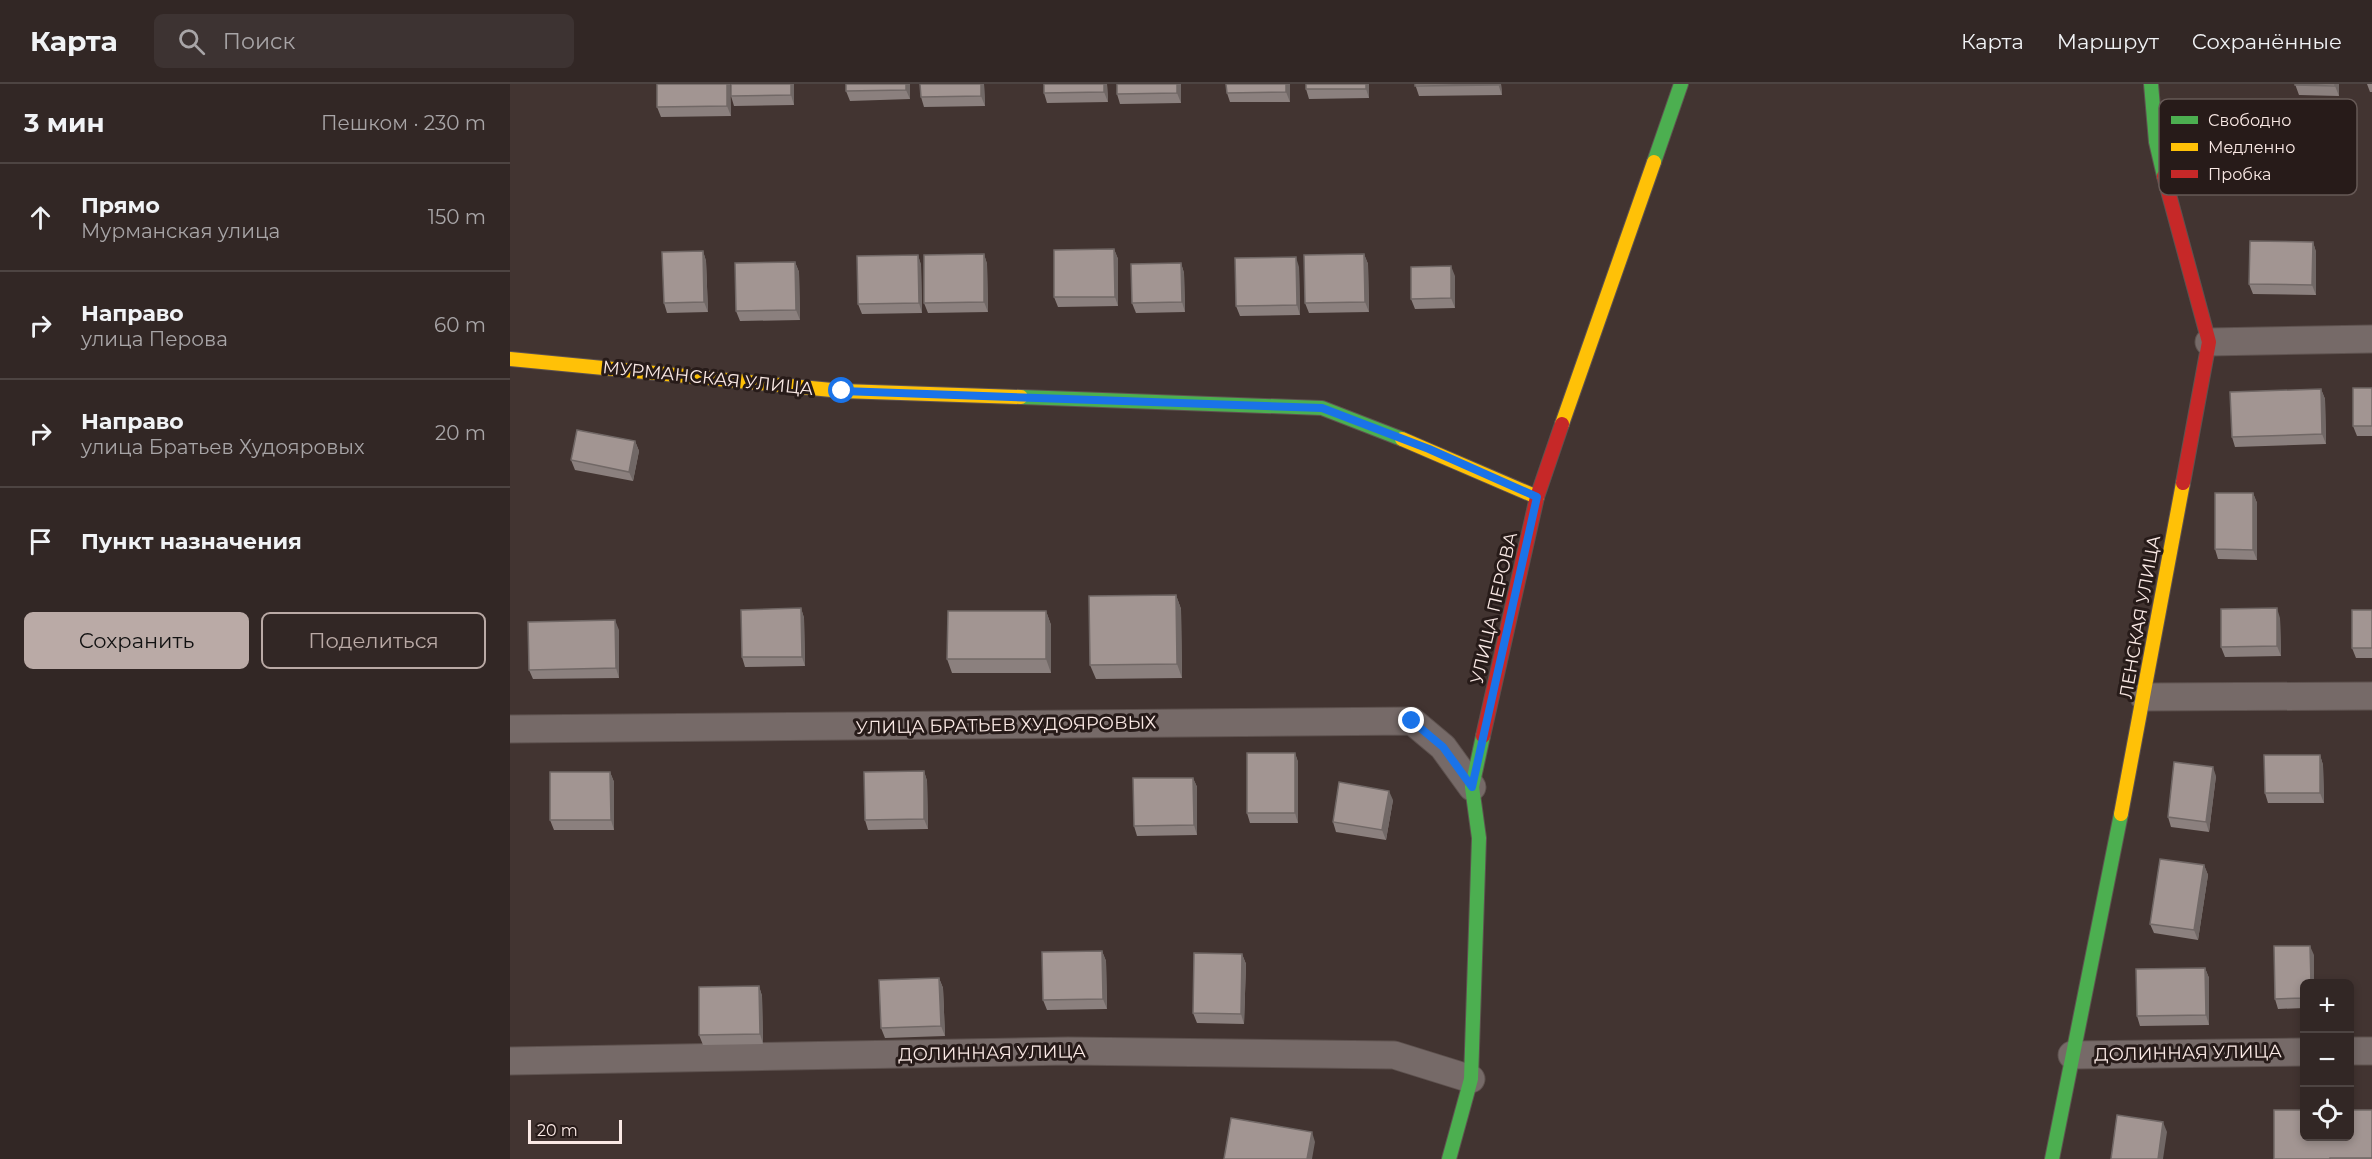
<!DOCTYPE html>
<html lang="ru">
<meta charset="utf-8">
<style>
:root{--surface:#322725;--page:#3d3332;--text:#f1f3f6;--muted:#a8a5a7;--line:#4d4442;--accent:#baaaa6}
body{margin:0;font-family:Montserrat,sans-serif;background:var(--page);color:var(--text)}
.controls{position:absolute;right:18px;bottom:18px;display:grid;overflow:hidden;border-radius:9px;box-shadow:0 3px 9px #0003}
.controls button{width:54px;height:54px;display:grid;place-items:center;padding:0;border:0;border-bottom:2px solid var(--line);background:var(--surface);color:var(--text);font:30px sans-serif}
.scale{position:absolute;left:18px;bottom:15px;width:94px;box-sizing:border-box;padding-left:6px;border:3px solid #fae9e5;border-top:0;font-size:16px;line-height:21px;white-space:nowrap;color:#fae9e5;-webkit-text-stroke:4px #271b19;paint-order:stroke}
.stop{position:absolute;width:18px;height:18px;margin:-14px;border:4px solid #1a73e8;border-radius:50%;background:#fff}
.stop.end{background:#1a73e8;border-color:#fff;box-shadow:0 2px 6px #0008}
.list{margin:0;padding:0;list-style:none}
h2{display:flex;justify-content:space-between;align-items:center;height:78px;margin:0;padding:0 24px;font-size:26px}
h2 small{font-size:20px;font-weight:400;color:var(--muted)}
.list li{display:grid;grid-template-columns:39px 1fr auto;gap:18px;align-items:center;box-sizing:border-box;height:108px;padding:0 24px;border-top:2px solid var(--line)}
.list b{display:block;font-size:22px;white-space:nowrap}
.list p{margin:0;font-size:20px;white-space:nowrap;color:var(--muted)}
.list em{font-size:20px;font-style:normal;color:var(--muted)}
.actions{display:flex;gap:12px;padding:18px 24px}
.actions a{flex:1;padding:14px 0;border:2px solid var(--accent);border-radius:9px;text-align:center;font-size:21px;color:var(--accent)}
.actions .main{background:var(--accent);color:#111}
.icon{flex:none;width:33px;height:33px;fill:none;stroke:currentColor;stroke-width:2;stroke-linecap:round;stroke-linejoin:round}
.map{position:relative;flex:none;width:1862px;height:1075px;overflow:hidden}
header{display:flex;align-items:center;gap:36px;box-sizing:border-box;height:84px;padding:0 30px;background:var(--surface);border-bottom:2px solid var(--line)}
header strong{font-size:28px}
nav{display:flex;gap:33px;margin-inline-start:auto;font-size:21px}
.search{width:420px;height:54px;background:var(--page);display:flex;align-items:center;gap:15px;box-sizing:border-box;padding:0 21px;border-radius:9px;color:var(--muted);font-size:22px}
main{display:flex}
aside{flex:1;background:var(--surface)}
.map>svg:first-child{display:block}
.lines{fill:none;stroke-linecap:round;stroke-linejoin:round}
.street-casing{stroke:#5e524f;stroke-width:29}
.fast-casing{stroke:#5e524f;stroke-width:16}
.slow-casing{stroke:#5e524f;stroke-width:16}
.jam-casing{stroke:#5e524f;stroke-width:16}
.street{stroke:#766a68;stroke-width:27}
.fast{stroke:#4caf50;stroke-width:14}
.slow{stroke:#ffc107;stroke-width:14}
.jam{stroke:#c62828;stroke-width:14}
.wall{fill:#8b807e}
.shaded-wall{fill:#716866}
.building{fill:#a29592;stroke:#716866;stroke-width:1.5}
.route{stroke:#1a73e8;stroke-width:8}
.labels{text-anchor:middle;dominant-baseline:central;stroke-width:6;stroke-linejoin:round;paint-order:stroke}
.street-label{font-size:18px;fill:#fae9e5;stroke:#271b19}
.key{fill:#271b19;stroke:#665956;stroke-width:1.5}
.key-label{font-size:16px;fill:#fae9e5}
</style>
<header>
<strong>Карта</strong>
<div class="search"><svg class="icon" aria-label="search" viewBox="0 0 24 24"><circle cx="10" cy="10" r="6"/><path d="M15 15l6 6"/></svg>Поиск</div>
<nav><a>Карта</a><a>Маршрут</a><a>Сохранённые</a></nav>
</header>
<main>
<aside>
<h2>3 мин<small>Пешком · 230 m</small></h2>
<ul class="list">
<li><svg class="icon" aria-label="ahead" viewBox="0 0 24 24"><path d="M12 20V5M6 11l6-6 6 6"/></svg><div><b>Прямо</b><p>Мурманская улица</p></div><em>150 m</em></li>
<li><svg class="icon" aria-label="right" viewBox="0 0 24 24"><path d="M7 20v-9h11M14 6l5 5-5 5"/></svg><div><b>Направо</b><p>улица Перова</p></div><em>60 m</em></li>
<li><svg class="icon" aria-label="right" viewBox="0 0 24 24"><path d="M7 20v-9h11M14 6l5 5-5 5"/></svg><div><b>Направо</b><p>улица Братьев Худояровых</p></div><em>20 m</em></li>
<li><svg class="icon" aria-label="arrive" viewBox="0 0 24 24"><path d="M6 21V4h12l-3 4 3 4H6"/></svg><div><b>Пункт назначения</b></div></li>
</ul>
<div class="actions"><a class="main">Сохранить</a><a>Поделиться</a></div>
</aside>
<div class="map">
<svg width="1862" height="1075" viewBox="0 0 1862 1075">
<rect width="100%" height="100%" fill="#423431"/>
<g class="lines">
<defs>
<path id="street" d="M1699,258L1862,255
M1634,613L1862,612
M0,645L902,637L933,663L962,703
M1840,967H1862
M1562,971L1794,968
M0,977L558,967L884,971L961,995"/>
<path id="fast" d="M1641,0L1646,58L1654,92
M1144,78L1171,0
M511,313L812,324L892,355
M939,1075L961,995L969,754L962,703L973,652
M1542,1075L1611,730"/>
<path id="slow" d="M0,275L332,307L511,313
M1052,340L1144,78
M892,355L1027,413
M1611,730L1673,399"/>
<path id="jam" d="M1654,92L1699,258L1673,399
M973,652L1027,413L1052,340"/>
</defs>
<!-- street casing -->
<use href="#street" class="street-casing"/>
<!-- fast casing -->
<use href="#fast" class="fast-casing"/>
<!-- slow casing -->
<use href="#slow" class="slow-casing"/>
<!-- jam casing -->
<use href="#jam" class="jam-casing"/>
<!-- street -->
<use href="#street" class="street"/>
<!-- fast -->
<use href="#fast" class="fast"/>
<!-- slow -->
<use href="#slow" class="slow"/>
<!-- jam -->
<use href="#jam" class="jam"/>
</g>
<!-- wall -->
<path class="wall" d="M147,0H220L221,32L151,33L147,23Z
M284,0V21L224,22L221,12Z
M336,0H400V15L340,17L336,7Z
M410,0H474L475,22L414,23L411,13Z
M534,0H597L598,18L537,19L534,9Z
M671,0V19L610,20L607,10Z
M780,0V18H720L717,9Z
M859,0V14L799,15L796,5Z
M905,0H991L992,11L909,12Z
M1785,0H1829V12L1789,11Z
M1857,0H1862V8H1860Z
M1803,158L1806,168V211L1743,210L1739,200Z
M604,165L608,175V222L548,223L544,213Z
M193,167L196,177L198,228L157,229L154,219Z
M474,170L477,180L478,228L418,229L414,219Z
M854,170L858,180L859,228L799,229L795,219Z
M408,171L411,181L412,229L352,230L348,220Z
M285,178L289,188L290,236L230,237L226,227Z
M671,179L674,189L675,228L626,229L622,219Z
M789,183L790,231L730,232L726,222Z
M945,192V224L905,225L901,215Z
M1862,304V352H1847L1843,342Z
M1811,305L1815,315L1816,360L1725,363L1722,353Z
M125,357L129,367L123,397L65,386L61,376Z
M1743,409L1747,419V476L1708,475L1705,465Z
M666,511L671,525L672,594L586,595L580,581Z
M291,524L294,534L295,582L235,583L232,573Z
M1862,526V574H1846L1842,564Z
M536,527L541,541V589H442L437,575Z
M1770,534L1771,572L1715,573L1711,563Z
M109,546V594L23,595L19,586Z
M785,669L788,678V739H740L737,729Z
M1810,671L1813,681L1814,719H1758L1755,709Z
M414,687L417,697L418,745L358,746L355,736Z
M100,688L104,698V746H44L40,736Z
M1706,692L1699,748L1661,743L1658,733Z
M683,694L687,703V751L627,752L624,742Z
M883,716L876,756L826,748L823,738Z
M1694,781L1698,791L1688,856L1644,849L1640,840Z
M592,867L596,877L597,925L537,926L533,916Z
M732,870L736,880L734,940L687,939L683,929Z
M1804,871L1794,900V924L1768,925L1765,915Z
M1695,884L1699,894V941L1630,942L1627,932Z
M429,894L433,904L435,952L375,954L371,944Z
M249,902L252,912L253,960L193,961L189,951Z
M1862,1026V1075H1764Z"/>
<!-- shaded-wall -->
<path class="shaded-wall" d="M217,0H220L221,32L217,22Z
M281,0H284V21L281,11Z
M396,0H400V15L396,6Z
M471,0H474L475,22L471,12Z
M594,0H597L598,18L594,8Z
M667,0H671V19L667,9Z
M776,0H780V18L776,8Z
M856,0H859V14L856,5Z
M988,0H991L992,11Z
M1825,0H1829V12L1825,2Z
M1803,158L1806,168V211L1802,201Z
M604,165L608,175V222L605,213Z
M193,167L196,177L198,228L194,218Z
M474,170L477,180L478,228L474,218Z
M854,170L858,180L859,228L855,218Z
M408,171L411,181L412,229L409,219Z
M786,173L789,183L790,231L787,221Z
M285,178L289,188L290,236L286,226Z
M671,179L674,189L675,228L672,218Z
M941,182L945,192V224L941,214Z
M1811,305L1815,315L1816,360L1812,350Z
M125,357L129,367L123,397L119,388Z
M1743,409L1747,419V476L1743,466Z
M666,511L671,525L672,594L667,580Z
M291,524L294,534L295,582L292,573Z
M1767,524L1770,534L1771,572L1767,562Z
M536,527L541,541V589L536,575Z
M105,536L109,546V594L106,584Z
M785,669L788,678V739L785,729Z
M1810,671L1813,681L1814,719L1810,709Z
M1703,683L1706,692L1699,748L1696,738Z
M414,687L417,697L418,745L414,735Z
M100,688L104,698V746L101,736Z
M683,694L687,703V751L684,741Z
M879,707L883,716L876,756L872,746Z
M1694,781L1698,791L1688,856L1684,846Z
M1800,862L1804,871V900H1801Z
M592,867L596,877L597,925L593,915Z
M732,870L736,880L734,940L731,930Z
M1695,884L1699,894V941L1696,931Z
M429,894L433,904L435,952L431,942Z
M249,902L252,912L253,960L250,950Z
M1653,1038L1657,1048L1653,1075H1648Z
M802,1048L805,1058L802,1075H797Z"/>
<!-- building -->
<path class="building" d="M147,0H217V22L147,23Z
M221,0H281V11L221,12Z
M336,0H396V6L336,7Z
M410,0H471V12L411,13Z
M534,0H594V8L534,9Z
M607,0H667V9L607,10Z
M716,0H776V8L717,9Z
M796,0H856V5H796Z
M905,0H988V1L905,2Z
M1785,0H1825V2L1785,1Z
M1740,157L1803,158L1802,201L1739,200Z
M604,165L605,213H544V166Z
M193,167L194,218L154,219L152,168Z
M474,170V218L414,219V171Z
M854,170L855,218L795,219L794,171Z
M408,171L409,219L348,220L347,172Z
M786,173L787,221L726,222L725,174Z
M285,178L286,226L226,227L225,179Z
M671,179L672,218L622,219L621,180Z
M941,182V214L901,215V183Z
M1843,304H1862V342H1843Z
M1811,305L1812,350L1722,353L1720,308Z
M67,346L125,357L119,388L61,376Z
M1705,409H1743V466L1705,465Z
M666,511L667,580L580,581L579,512Z
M291,524L292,573H232L231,526Z
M1767,524V562L1711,563V525Z
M1842,526H1862V564H1842Z
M438,527H536V575H437Z
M105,536L106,584L19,586L18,538Z
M737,669H785V729H737Z
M1754,671H1810V709H1755Z
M1664,678L1703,683L1696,738L1658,733Z
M414,687V735L355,736L354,688Z
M40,688H100L101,736H40Z
M623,694H683L684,741L624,742Z
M829,698L879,707L872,746L823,738Z
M1650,775L1694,781L1684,846L1640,840Z
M1764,862H1800L1801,900H1794V914L1765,915Z
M592,867L593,915L533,916L532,868Z
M684,869L732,870L731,930L683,929Z
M1695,884L1696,931L1627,932L1626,885Z
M429,894L431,942L371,944L369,896Z
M249,902L250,950L189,951V903Z
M1764,1026H1794V1053H1839V1026H1862V1074H1820V1075H1764Z
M1607,1031L1653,1038L1648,1075H1601Z
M721,1034L802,1048L797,1075H714Z"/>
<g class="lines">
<!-- route -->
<path class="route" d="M332,307L812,324L919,365L1027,413L962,703L933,663L902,637"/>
</g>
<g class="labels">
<!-- street labels -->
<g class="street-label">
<text transform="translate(198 294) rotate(6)">МУРМАНСКАЯ УЛИЦА</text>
<text transform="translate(984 524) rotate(-77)">УЛИЦА ПЕРОВА</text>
<text transform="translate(1630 533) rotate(-80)">ЛЕНСКАЯ УЛИЦА</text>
<text transform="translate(496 641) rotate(-1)">УЛИЦА БРАТЬЕВ ХУДОЯРОВЫХ</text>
<text transform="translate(482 969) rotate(-1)">ДОЛИННАЯ УЛИЦА</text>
<text transform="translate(1678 969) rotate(-1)">ДОЛИННАЯ УЛИЦА</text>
</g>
</g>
<!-- legend -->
<rect x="1649" y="15" width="198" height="96" rx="9" class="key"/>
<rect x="1661" y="32" width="27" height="8" fill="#4caf50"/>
<rect x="1661" y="59" width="27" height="8" fill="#ffc107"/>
<rect x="1661" y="86" width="27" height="8" fill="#c62828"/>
<g class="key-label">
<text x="1698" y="42">Свободно</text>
<text x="1698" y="69">Медленно</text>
<text x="1698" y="96">Пробка</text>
</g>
</svg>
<div class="controls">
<button>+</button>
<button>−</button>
<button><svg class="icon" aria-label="locate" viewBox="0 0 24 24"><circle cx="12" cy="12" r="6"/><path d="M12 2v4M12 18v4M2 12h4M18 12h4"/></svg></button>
</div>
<div class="scale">20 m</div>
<div class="stop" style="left:332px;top:307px"></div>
<div class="stop end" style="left:902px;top:637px"></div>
</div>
</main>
